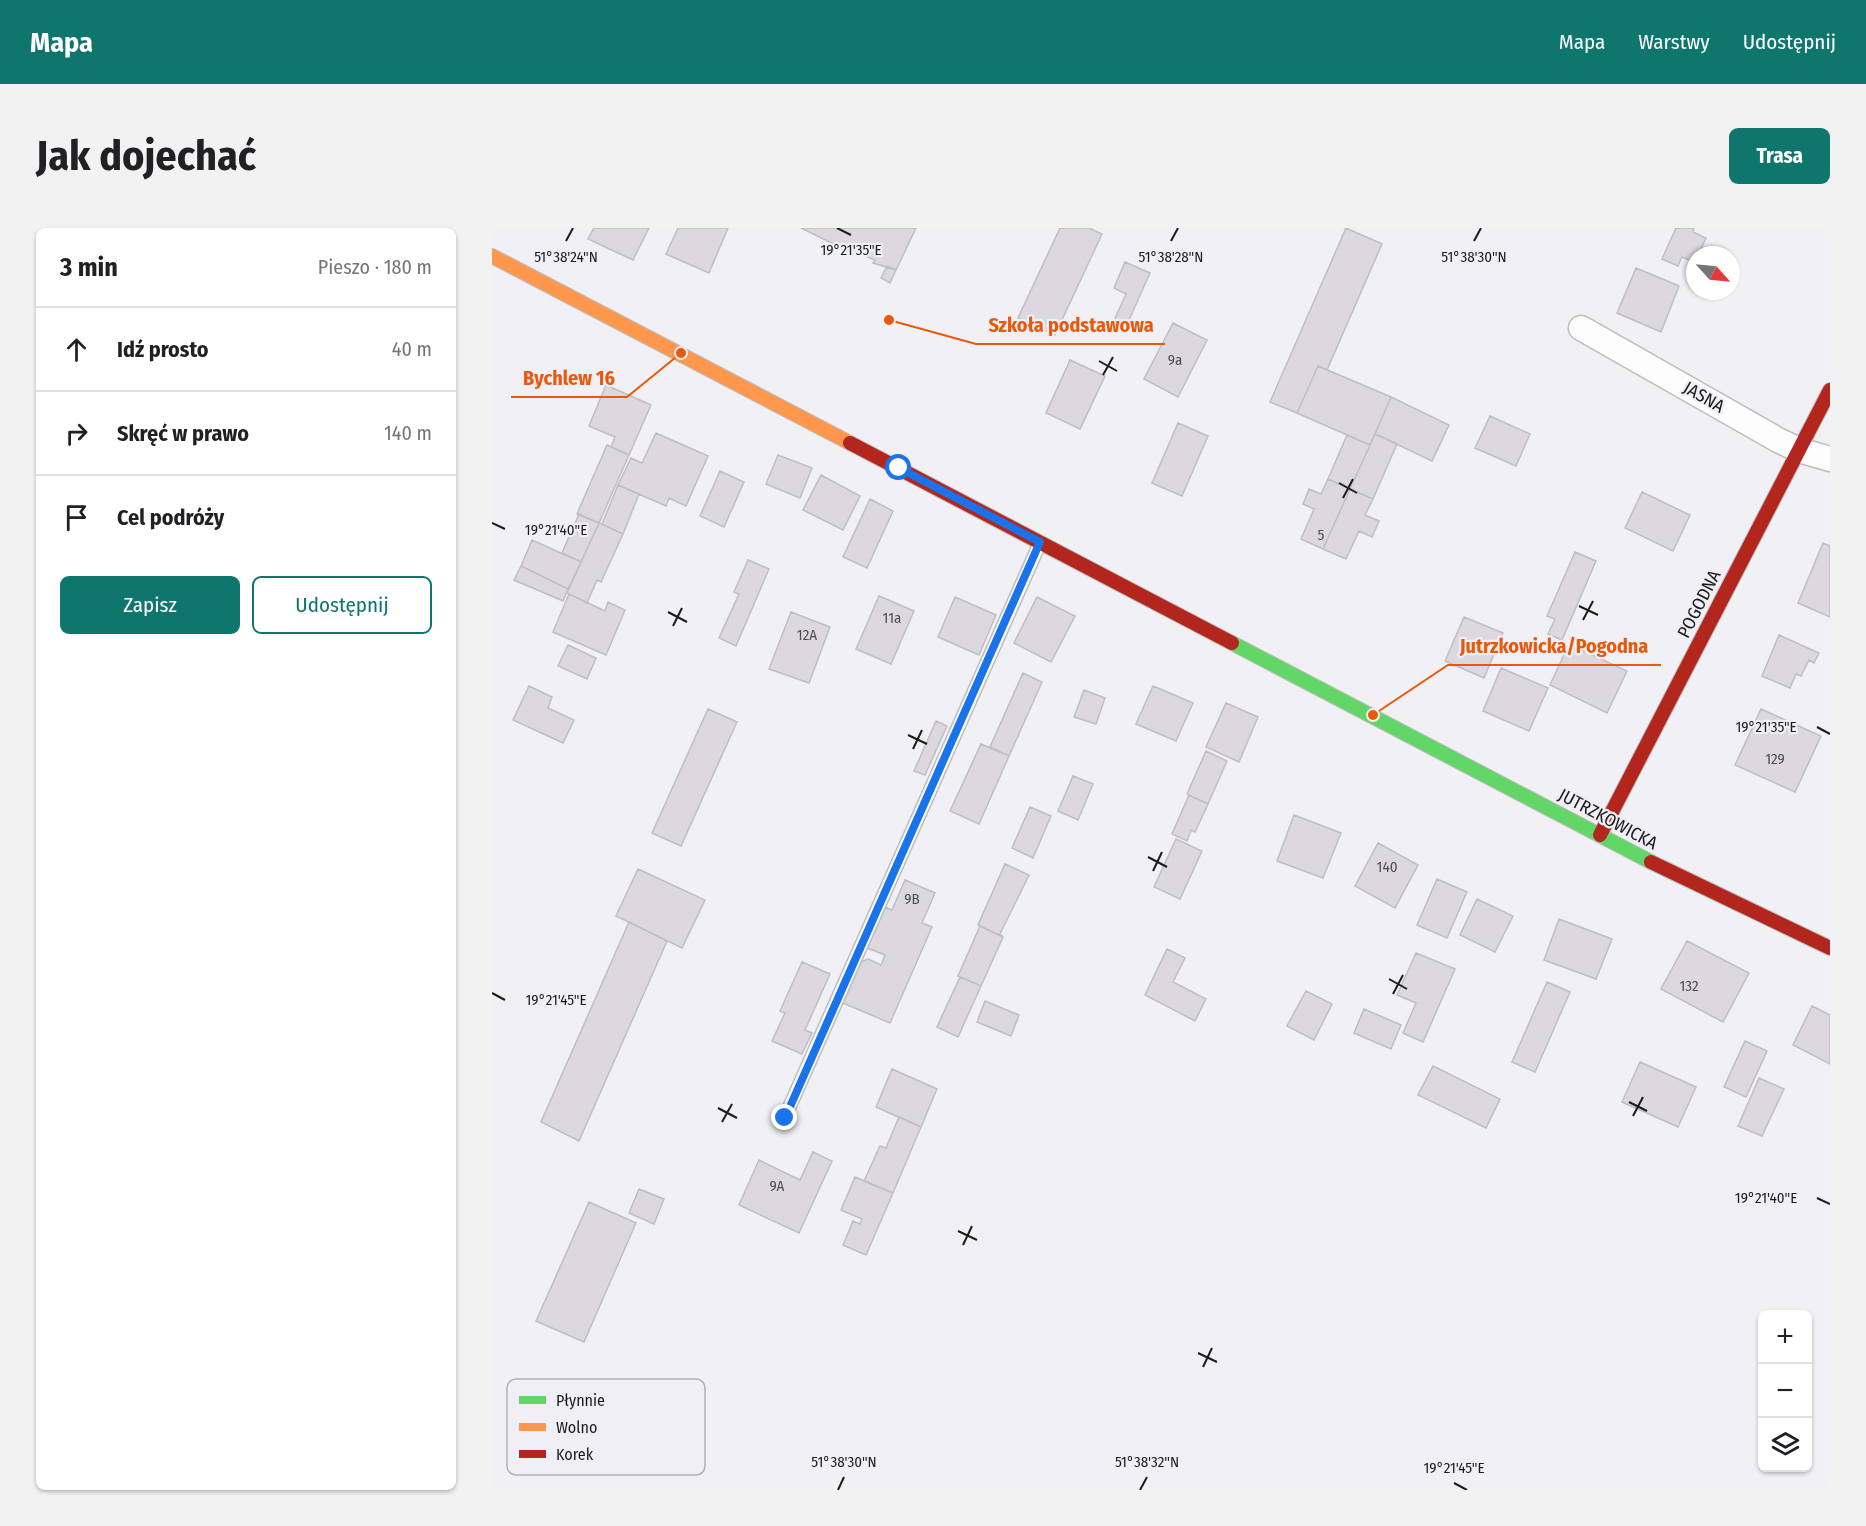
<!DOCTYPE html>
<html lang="pl">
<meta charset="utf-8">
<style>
:root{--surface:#fff;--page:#f2f2f2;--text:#202124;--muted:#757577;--line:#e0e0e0;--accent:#0f766e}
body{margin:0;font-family:"Fira Sans Condensed",sans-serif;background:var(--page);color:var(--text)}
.controls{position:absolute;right:18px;bottom:18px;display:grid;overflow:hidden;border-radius:9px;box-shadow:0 2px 4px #0004}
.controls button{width:54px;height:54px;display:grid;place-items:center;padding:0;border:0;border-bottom:2px solid var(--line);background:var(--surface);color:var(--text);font:30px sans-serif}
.compass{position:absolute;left:1194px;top:18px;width:54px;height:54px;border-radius:50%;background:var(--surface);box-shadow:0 2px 4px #0004;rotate:117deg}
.stop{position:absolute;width:18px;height:18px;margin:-14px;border:4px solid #1a73e8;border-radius:50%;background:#fff}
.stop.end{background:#1a73e8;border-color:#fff;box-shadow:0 2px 6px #0008}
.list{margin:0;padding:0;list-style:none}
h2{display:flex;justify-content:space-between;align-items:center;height:78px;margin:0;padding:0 24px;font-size:26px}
h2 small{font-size:20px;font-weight:400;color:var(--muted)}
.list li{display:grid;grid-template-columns:39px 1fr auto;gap:18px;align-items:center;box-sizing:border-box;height:84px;padding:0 24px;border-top:2px solid var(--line)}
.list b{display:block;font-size:22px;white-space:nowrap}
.list em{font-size:20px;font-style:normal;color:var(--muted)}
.actions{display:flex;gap:12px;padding:18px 24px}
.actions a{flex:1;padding:14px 0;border:2px solid var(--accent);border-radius:9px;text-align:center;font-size:21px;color:var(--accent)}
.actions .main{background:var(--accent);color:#fff}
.icon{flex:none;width:33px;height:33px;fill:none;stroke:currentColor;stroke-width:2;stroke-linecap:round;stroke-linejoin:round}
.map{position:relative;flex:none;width:1338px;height:1262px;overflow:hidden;border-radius:9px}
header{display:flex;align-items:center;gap:36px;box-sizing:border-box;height:84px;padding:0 30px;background:var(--accent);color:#fff}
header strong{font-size:28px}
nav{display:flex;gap:33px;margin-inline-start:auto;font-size:21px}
.intro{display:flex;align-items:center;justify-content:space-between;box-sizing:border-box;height:144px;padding:0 36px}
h1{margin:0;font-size:42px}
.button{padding:15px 27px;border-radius:9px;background:var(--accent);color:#fff;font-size:21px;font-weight:700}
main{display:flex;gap:36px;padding:0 36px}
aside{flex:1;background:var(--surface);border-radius:9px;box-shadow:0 2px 4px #0004}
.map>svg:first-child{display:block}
.building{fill:#ddd7e0;stroke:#bfbec1;stroke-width:1.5}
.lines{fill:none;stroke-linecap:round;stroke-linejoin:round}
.lane-casing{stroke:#bdbdc0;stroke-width:15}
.street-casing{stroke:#bdbdc0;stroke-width:27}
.fast-casing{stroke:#bdbdc0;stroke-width:16}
.slow-casing{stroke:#bdbdc0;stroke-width:16}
.jam-casing{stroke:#bdbdc0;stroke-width:16}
.lane{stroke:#fdfdfe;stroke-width:12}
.street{stroke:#fdfdfe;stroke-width:24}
.fast{stroke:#63d668;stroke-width:14}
.slow{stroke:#ff974d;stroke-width:14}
.jam{stroke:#b3261e;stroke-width:14}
.route{stroke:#1a73e8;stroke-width:8}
.ticks{fill:none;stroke:#1c1c1e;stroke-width:2}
.labels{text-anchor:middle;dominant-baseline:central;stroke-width:4.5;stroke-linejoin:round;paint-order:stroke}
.number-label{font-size:15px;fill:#4e4d50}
.street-label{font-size:18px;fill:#1c1c1e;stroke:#f0eff6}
.key{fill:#f0eff6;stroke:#b0b0b5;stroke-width:1.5}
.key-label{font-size:16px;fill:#1c1c1e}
.ticks-label{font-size:15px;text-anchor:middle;fill:#1c1c1e;stroke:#f0eff6;stroke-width:4.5;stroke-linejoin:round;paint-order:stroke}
.leader{fill:none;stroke:#e8590c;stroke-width:2}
.callout-dot{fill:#e8590c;stroke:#f0eff6;stroke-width:2}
.callout-label{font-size:20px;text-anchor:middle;font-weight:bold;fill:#e8590c;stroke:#f0eff6;stroke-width:4.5;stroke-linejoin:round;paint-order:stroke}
</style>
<header>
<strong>Mapa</strong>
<nav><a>Mapa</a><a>Warstwy</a><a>Udostępnij</a></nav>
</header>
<div class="intro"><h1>Jak dojechać</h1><a class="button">Trasa</a></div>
<main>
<aside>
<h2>3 min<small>Pieszo · 180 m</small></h2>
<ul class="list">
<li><svg class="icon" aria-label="ahead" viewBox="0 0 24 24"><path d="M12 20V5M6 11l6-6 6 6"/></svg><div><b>Idź prosto</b></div><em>40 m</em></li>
<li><svg class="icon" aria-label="right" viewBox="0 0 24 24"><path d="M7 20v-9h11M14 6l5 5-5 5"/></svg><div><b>Skręć w prawo</b></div><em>140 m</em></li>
<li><svg class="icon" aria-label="arrive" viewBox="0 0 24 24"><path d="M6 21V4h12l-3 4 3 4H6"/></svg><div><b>Cel podróży</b></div></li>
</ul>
<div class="actions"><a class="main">Zapisz</a><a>Udostępnij</a></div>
</aside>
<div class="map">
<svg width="1338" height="1262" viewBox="0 0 1338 1262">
<rect width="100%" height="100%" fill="#f1f0f5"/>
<!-- building -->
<path class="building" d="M102,0H157L141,32L96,11Z
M186,0H236L217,45L174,26Z
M309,0H424L404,42L381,35L383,32L363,24L362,26Z
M568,0H597L610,6L563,107L526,90Z
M854,0L890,16L835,142L826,138L805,185L778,174Z
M1184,0H1202L1201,4L1214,10L1206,27H1203L1202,34L1190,29L1186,38L1170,31Z
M633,34L658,45L633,101L621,95L634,66L622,60Z
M395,38L404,42L398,55L389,50Z
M1144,40L1187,58L1169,104L1125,85Z
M681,95L715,112L686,169L652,151Z
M578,132L613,148L588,201L554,185Z
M826,138L899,169L878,217L805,185Z
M114,157L159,177L137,227L119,219L123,209L97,198Z
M899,169L957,197L940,233L883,206Z
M998,188L1038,206L1024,238L983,220Z
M686,195L716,208L690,268L660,255Z
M164,205L216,228L194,278L177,270L174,278L126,257L139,230L150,235Z
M883,206L905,216L881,271L858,261Z
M855,207L878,217L858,261L836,251Z
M115,217L137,227L107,295L85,286Z
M286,227L320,240L308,270L274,256Z
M228,243L252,254L232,299L208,288Z
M329,247L368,268L351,302L311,282Z
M836,251L858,261L831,321L809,311L822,281L811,276L817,261L829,266Z
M126,257L147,266L131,306L110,296Z
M858,261L881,271L873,287L887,293L880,309L867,303L854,331L831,321Z
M1150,264L1198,287L1181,323L1133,300Z
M378,271L401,283L375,340L351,329Z
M87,286L107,295L89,334L70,325Z
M107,295L131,306L109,354L105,352L95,375L75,365Z
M40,312L89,334L76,361L29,338Z
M1331,315L1338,318V389L1306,375Z
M1083,324L1104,333L1070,412L1056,406L1063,391L1055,388Z
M256,332L277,341L244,418L227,410L247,366L242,364Z
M29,338L76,361L71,373L22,352Z
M77,366L113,383L116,374L133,382L114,427L61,404Z
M387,368L422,383L399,436L364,421Z
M463,369L504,387L487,427L446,409Z
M545,369L583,388L559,434L522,415Z
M299,384L338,399L317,455L277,441Z
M972,389L1011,405L992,450L953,433Z
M1287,407L1327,425L1322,435L1317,432L1309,448L1304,446L1298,460L1270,448Z
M1077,416L1135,443L1115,485L1058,457Z
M76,417L104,430L95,451L66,438Z
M1009,440L1056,460L1037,503L991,483Z
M531,445L550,454L517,528L498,519Z
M37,458L60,469L56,480L82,492L71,515L21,492Z
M661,458L701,475L684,513L644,496Z
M592,462L613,470L604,496L582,489Z
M734,475L766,489L747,534L714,519Z
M216,481L245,494L189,618L160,605Z
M1269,481L1329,508L1303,564L1243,537Z
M444,493L455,498L433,547L422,543Z
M489,516L517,528L487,596L458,583Z
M714,523L735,533L716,576L695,566Z
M581,548L601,556L586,592L566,583Z
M697,567L716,576L703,604L699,602L695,613L680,606Z
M538,579L559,588L541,630L520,620Z
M802,587L849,605L831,650L785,633Z
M684,611L710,623L688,671L662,659Z
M886,615L926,637L903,680L863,658Z
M513,636L537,647L508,706L511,709L486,697Z
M146,641L213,672L190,720L124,688Z
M945,651L975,664L955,710L925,697Z
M413,652L443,665L430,695L440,699L398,795L351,775L369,734L376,731L389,737L393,727L375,720L393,679L400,682Z
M985,671L1021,688L1003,724L968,707Z
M1067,691L1120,711L1104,751L1052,732Z
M137,694L175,713L87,913L49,894Z
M488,698L511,709L489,758L466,748Z
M1195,713L1257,745L1231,794L1169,761Z
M675,721L693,730L681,754L714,771L703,793L653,767Z
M924,725L963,741L931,814L911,805L924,775L905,767Z
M310,734L338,746L313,802L320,805L310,826L280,813L293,785L288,783Z
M468,749L489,758L466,809L445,799Z
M1055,754L1078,764L1043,844L1020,834Z
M814,763L840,776L822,812L795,798Z
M493,773L527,787L519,808L485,794Z
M1320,778L1338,787V836L1301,817Z
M872,781L909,797L899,821L862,805Z
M1253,813L1275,823L1254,869L1232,859Z
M1148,834L1204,859L1186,899L1130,874Z
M941,838L1008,871L994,900L926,867Z
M400,841L445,861L429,899L384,879Z
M1267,850L1292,861L1270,908L1246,898Z
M407,889L429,899L401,965L372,953L388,918L394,920Z
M321,924L340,933L307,1005L247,977L267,932L308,952Z
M363,949L401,965L374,1027L351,1017L361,993L368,996L370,991L349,982Z
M147,961L172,971L162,996L137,985Z
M97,974L144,995L92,1114L44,1093Z"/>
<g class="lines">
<defs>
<path id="lane" d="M293,889L548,315"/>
<path id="street" d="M1089,100L1286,212L1307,222L1338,231"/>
<path id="fast" d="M740,415L1159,634"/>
<path id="slow" d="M0,28L358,215"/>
<path id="jam" d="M358,215L740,415
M1108,607L1338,162
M1159,634L1338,720"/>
</defs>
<!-- lane casing -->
<use href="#lane" class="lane-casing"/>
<!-- street casing -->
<use href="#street" class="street-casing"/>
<!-- fast casing -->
<use href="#fast" class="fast-casing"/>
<!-- slow casing -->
<use href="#slow" class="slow-casing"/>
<!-- jam casing -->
<use href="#jam" class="jam-casing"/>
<!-- lane -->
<use href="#lane" class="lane"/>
<!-- street -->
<use href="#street" class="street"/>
<!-- fast -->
<use href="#fast" class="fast"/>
<!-- slow -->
<use href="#slow" class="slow"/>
<!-- jam -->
<use href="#jam" class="jam"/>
</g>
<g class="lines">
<!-- route -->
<path class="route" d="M293,890L548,314L407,240"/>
</g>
<!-- ticks -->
<path class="ticks" d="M345,0L359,7M74,13L81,0M679,13L686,0M982,13L989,0M607,133L625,143M611,147L621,129M847,255L865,265M851,270L861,251M0,295L13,301M1087,378L1106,387M176,384L195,394M1091,392L1101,373M181,398L190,380M1325,499L1338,506M416,507L435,516M421,521L430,502M656,629L675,639M661,643L670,624M897,751L915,761M0,765L13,772M901,766L911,747M1137,874L1155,883M226,880L245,890M1141,888L1151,869M230,894L240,876M1325,970L1338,976M466,1003L485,1012M471,1017L480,998M706,1125L725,1134M711,1139L720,1120M962,1255L975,1262M346,1262L352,1249M648,1262L655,1249"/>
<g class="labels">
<!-- number labels -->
<g class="number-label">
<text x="683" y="132">9a</text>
<text x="829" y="307">5</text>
<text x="400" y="390">11a</text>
<text x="315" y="407">12A</text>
<text x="1283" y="531">129</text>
<text x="895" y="639">140</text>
<text x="420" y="671">9B</text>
<text x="1197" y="758">132</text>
<text x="285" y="958">9A</text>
</g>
<!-- street labels -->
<g class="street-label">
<text transform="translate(1212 169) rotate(30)">JASNA</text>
<text transform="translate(1207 376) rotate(-63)">POGODNA</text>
<text transform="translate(1116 591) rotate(28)">JUTRZKOWICKA</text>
</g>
</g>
<!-- legend -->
<rect x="15" y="1151" width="198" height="96" rx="9" class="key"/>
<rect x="27" y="1168" width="27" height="8" fill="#63d668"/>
<rect x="27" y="1195" width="27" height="8" fill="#ff974d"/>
<rect x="27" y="1222" width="27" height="8" fill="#b3261e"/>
<g class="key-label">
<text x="64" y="1178">Płynnie</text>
<text x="64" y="1205">Wolno</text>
<text x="64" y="1232">Korek</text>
</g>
<g class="ticks-label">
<text x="359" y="27">19°21'35"E</text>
<text x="74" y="34">51°38'24"N</text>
<text x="679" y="34">51°38'28"N</text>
<text x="982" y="34">51°38'30"N</text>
<text x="64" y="307">19°21'40"E</text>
<text x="1274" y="504">19°21'35"E</text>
<text x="64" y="777">19°21'45"E</text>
<text x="1274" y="975">19°21'40"E</text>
<text x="352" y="1239">51°38'30"N</text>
<text x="655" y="1239">51°38'32"N</text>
<text x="962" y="1245">19°21'45"E</text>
</g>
<!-- callouts -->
<path class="leader" d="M397 92L484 116H673M189 125L135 169H19M881 487L956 437H1169"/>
<g class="callout-dot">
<circle cx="397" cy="92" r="6"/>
<circle cx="189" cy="125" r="6"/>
<circle cx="881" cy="487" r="6"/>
</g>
<g class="callout-label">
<text x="579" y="104">Szkoła podstawowa</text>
<text x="77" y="157">Bychlew 16</text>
<text x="1062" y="425">Jutrzkowicka/Pogodna</text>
</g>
</svg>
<div class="controls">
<button>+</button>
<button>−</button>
<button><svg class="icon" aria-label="layers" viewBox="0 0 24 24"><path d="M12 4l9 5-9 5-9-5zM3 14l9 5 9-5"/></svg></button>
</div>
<svg class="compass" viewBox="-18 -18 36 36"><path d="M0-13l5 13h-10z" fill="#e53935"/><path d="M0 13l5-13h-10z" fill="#757577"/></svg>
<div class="stop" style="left:407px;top:240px"></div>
<div class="stop end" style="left:293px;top:890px"></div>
</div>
</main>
